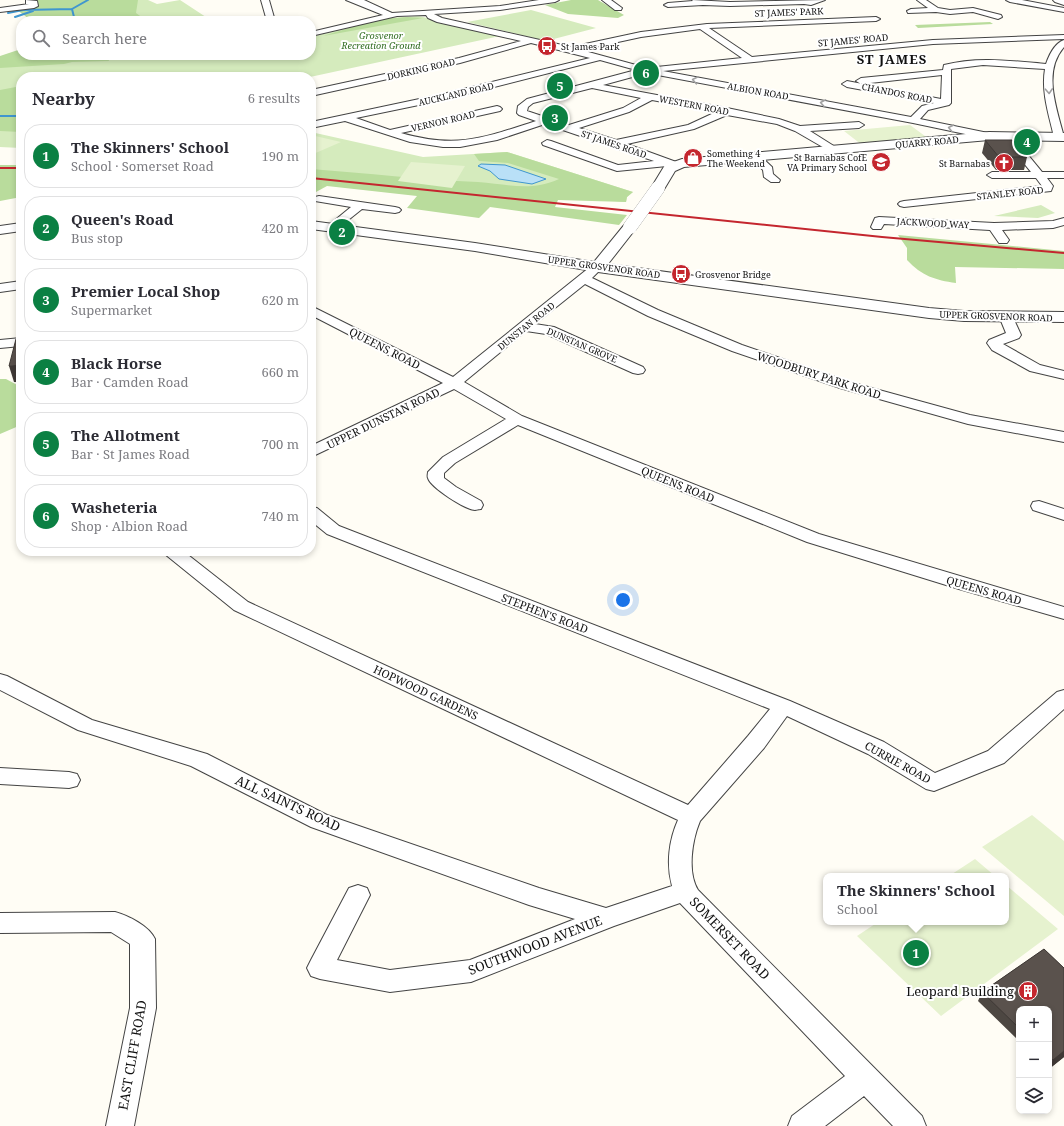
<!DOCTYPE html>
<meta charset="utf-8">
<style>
:root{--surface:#fff;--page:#f7f7f7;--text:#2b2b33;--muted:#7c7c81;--line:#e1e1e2;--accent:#0b8043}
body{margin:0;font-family:"Noto Serif",serif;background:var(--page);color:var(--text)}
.controls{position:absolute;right:12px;bottom:12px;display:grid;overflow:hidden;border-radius:8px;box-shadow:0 2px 6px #0003}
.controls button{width:36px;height:36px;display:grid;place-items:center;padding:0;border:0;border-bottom:1px solid var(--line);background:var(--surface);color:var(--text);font:20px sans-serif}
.you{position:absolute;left:623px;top:600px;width:14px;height:14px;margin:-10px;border:3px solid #fff;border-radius:50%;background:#1a73e8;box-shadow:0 0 0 6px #1a73e833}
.badge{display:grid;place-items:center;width:26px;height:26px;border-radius:50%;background:var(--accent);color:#fff;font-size:13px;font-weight:700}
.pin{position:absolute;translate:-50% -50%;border:2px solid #fff;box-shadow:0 1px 4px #0006}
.popup{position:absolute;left:823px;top:873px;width:186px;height:52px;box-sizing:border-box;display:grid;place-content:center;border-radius:8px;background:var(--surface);filter:drop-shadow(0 1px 3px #0005);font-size:13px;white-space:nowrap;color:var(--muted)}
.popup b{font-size:15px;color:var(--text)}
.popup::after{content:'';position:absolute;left:50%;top:100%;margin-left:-8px;border:8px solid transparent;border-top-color:var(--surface)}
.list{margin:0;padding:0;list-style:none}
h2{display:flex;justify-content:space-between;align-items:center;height:52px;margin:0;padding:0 16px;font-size:17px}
h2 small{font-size:13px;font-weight:400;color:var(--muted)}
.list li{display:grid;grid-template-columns:26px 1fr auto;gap:12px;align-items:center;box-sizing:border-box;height:64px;margin:0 8px 8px;padding:0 8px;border:1px solid var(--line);border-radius:16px}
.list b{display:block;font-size:15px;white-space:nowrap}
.list p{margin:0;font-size:13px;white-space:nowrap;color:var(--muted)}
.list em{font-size:13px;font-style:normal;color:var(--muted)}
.icon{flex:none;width:22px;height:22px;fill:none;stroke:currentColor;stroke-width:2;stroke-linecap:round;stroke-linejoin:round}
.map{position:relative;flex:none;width:1064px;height:1126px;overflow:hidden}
.search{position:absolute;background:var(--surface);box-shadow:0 2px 6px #0003;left:16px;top:16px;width:300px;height:44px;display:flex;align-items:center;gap:10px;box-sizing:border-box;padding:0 14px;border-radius:16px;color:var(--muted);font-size:15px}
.panel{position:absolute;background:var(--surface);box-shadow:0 2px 6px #0003;left:16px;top:72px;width:300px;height:484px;border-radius:16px}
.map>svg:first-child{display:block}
.green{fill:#d5ebbd}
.forest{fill:#b9dc9c}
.pitch{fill:#e6f2cf}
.water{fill:#b9e0f7;stroke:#3f96cf}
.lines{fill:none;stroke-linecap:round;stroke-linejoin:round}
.stream{stroke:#3f96cf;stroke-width:2}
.minor-casing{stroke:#444;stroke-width:2}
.tertiary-casing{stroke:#444;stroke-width:2}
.minor{fill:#fff;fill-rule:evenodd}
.tertiary{fill:#fff;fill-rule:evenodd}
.rail{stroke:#c4262e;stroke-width:2}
.tertiary-bridge-casing{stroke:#444;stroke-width:14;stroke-linecap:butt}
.tertiary-bridge{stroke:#fff;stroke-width:14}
.wall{fill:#4d4742}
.shaded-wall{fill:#3f3936}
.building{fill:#5a524d;stroke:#3f3936}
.oneway{stroke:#a0a0a0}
.labels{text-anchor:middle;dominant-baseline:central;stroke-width:4;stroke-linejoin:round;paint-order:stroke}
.far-street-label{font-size:9px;fill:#111;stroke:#fff}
.far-park-label{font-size:9px;font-style:italic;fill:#2f6b1f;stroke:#fff}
.far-poi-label{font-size:9px;fill:#111;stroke:#fff;text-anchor:start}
.street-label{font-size:11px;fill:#111;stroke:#fff}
.far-district-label{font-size:13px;font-weight:bold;letter-spacing:1px;fill:#111;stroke:#fff}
.near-street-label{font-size:13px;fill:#111;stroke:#fff}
.near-poi-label{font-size:13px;fill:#111;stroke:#fff;text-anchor:end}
</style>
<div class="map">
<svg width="1064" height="1126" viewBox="0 0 1064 1126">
<rect width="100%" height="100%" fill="#fffdf5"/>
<!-- green -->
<path class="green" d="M51,0H148L157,4L180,0L212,21H39Z
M531,10L596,28L546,41L467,22Z
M419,16L500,36L310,77H21V148L0,147V58L21,55H311V37L378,19Z
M311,132L423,157L507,152L633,192L627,197L626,202L311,176Z
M1041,205L1055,213L1038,218L994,216Z"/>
<!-- forest -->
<path class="forest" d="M37,0H138L136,13L147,21H32L17,10L36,5Z
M571,0H598L624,15L618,18L568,14L545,5Z
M408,17L423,18L323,36L378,19Z
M990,22L993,24L918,28L915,25Z
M21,49V55H107L109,61L72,62L64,64L0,68V56Z
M21,86V132L0,131V90Z
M507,152L633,192L627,197L626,202L558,200L555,207L627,215L619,225L490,207L479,218L407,208L417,196L327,186L316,192H311V169C367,173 422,180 478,182C508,184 530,192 559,179L508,163L479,161L474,154Z
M0,165H21V197L0,201Z
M898,235L1064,251V269L955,267L956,283C935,280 922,276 907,260V248Z
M0,379H6L21,387V425L0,434Z"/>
<!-- pitch -->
<path class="pitch" d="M910,125L929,139L862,145L844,131Z
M311,135L341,142L311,155Z
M411,162L465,166L452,188L398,181Z
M1032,815L1064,841V916L982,847Z
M975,859L995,876H949Z
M1006,885L1058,929L941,1016L857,936L878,922H1006Z"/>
<!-- water -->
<path class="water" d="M481,164L505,165L546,179L532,184L499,179L490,171L478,166Z"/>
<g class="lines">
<!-- stream -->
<path class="stream" d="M72,9L75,21
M8,13L23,10L72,9L88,0
M15,17L33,11
M0,116H21"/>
<defs>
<path id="minor" d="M26,0L37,1L38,6L34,8L0,12V8L29,4H26Z
M261,0H269L275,21H267Z
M346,0H364L392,13L500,6L539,0H559L555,2L500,10L434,14L442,18L571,47L641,32L707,24L876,17L880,19L876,21L709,28L752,57L933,40L1064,35V39L933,44L663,71L911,117L922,106L934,103L847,87L842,84L847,81L941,99L942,75L861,84L856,81L861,78L943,70L944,65C977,56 1012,61 1046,64C1049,55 1055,43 1064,40V47C1042,72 1057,109 1064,137L1059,140L1054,137C1049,115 1041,92 1045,69L983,65L951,69V103L949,105L928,110L920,119L993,134L994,136L993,138L989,139L913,123L647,73L603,85L727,108L779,119L800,126L859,122L864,125L859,128L810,131L837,148L838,150L833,153L795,131L777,124L727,115L694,129L627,144L679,163L680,165L679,167L675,168L667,166L617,171L543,145L542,143L547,140L551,141L618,165L654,161L545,124L497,140L460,147H443L410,142L345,121L311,128V122L443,94L590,58L531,43L460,63L311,96V90L459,58L521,41L437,22L428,18L426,15L397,16L311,36V32L383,15ZM700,29L742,58L647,68L581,50L641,37ZM600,60L636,70L527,99L518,106L517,113L519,115L536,121C483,138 457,149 401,133L500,111L502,109L500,107L497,106L390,130L356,118L443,100ZM592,88L641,98L623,108L569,125L527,111L528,107L533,103ZM652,100L716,112L688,125L616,140L579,128L629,112Z
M602,0H611L622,8L621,10H615Z
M692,0L730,2L825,0L811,5L804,4L730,6L703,5L668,7L664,5L668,3L693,1Z
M917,0H926L938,8L950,10L973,8L1001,15L1002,17L998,19L973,12L950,14L936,12L908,13L907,11L911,9L928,8Z
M1006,0H1022L1064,8V12L1010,2Z
M1011,138L1015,139L1042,172H1064V178H1047L1053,186L1051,191L904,207L900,206L898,204L900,202L904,201L1042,186L1036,178H992L987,175L992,172H1031L1006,141Z
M754,153L758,154L772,167L773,174L780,180L779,182H771L764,177L763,170L749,156Z
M319,196L395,207L399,208L401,210L399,212L395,213L362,209L337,229H329L327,227L329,225L351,207L315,201L313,199L315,197Z
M879,217L994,223L1053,221L1064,218V225L1053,228L1002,230L1009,240L1007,243H999L990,230L884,224L881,229H873L871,227L875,218Z
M594,266L598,267L600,270L592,278L658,310L742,345L850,382L970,415L1064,432V442L968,424L840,388L732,351L648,316L585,284L535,324L554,327L643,367L645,370L643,373L638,374L633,373L546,334L526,331L464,382L522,416L819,534L1064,607V619L959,589L807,542L518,425L455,463L444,473V478L456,487L481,501L483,505L481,509C480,509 475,510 475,510C466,510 430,487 428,478C427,476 428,474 428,472L443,457L506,419L454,389L311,457V446L443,383L311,315V306L453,377L590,267Z
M21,281V289L0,292V284Z
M1006,312L1011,313L1021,335L1019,338L1003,344L1040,365L1064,371V379L1030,371L992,350L987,343L989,340L1006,333L999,316L1001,313Z
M21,338V346L0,348V340Z
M1039,501L1064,509V520L1033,510L1031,506L1033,502Z
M311,507L317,508L339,526L790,701L884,742L935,773L988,751L1057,692L1064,690V709L1004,763L934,791L926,789L868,754L787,716L764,748L700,821C692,840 687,872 698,890L922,1116L926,1126H893L864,1096L825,1126H788L792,1116L845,1076L680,903L614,926L471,982L390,992L320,979L311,976L307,968L311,960L349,888L358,885L367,888L370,895L337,960L390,970L470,960L575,919L529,905L311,827L191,766L78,730L0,690V674L7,676L92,720L207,754L327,815L539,888L606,908L672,886C666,864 669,840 678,820L234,610L166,555L163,551H183L248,602L688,805L748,736L770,709L327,534L311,521Z
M0,768L69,772L77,774L80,780L77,786L69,788L0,784Z
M115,912C129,916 149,926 155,939L156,1008L134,1126H106L130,1008V944L111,932L0,933V913Z"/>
<path id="tertiary" d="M1053,0H1064V5L1055,2Z
M989,132L1064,133V141L989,140L684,167L675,171L663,191H653L651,188L665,165L682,159Z
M311,221L475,243L594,262L625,224L630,223L635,224L637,227L608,264L929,308L964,311L1064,312V322L964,321L929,318L598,272L475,251L311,229Z
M21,223V231L0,234V226Z"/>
</defs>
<!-- minor casing -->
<use href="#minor" class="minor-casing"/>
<!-- tertiary casing -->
<use href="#tertiary" class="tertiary-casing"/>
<!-- minor -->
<use href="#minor" class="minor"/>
<!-- tertiary -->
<use href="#tertiary" class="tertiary"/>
<!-- rail -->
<path class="rail" d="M0,168H21
M311,178L882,237L1064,253"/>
<defs>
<path id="tertiary-bridge" d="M630,227L658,188"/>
</defs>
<!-- tertiary-bridge casing -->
<use href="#tertiary-bridge" class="tertiary-bridge-casing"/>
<!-- tertiary-bridge -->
<use href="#tertiary-bridge" class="tertiary-bridge"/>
</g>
<!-- wall -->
<path class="wall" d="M985,140L1027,157L1024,170H996L982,153Z
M1044,949L1064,968V1057L1049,1069V1009H1019V1041L978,1001L982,992Z"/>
<!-- shaded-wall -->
<path class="shaded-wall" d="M21,365V382H14L9,366Z
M1064,1051V1057L1049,1069L1053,1060Z"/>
<!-- building -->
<path class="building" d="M985,140H1012L1027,157H999Z
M21,338V365L9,366L16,339Z
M1044,949L1064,968V1051L1053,1060L1049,1057V1009H1019V1028L982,992Z"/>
<!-- one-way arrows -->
<defs><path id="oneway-chevron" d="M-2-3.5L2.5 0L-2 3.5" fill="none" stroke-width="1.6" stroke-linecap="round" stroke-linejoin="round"/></defs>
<g class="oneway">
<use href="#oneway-chevron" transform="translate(695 80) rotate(-169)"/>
<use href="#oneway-chevron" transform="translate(1049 91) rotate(87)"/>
<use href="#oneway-chevron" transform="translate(823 103) rotate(-170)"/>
<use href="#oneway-chevron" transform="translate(951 128) rotate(-167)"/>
</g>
<!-- icons -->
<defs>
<symbol id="bus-disc" viewBox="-11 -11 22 22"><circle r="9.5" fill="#c4262e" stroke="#fff"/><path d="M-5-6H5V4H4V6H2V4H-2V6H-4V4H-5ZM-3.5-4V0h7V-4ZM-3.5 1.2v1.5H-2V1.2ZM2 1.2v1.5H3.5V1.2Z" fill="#fff"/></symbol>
<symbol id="shop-disc" viewBox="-11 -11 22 22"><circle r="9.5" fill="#c4262e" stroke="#fff"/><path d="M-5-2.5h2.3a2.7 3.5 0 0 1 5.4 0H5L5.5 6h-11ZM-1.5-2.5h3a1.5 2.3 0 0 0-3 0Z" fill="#fff"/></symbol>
<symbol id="school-disc" viewBox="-11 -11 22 22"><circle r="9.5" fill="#c4262e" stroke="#fff"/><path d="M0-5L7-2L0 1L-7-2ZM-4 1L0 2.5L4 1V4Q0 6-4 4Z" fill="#fff"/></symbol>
<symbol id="church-disc" viewBox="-11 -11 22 22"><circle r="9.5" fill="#c4262e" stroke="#fff"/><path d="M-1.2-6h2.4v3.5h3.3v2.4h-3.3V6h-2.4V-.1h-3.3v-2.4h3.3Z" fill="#fff"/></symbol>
<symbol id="building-disc" viewBox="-11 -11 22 22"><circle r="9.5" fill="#c4262e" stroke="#fff"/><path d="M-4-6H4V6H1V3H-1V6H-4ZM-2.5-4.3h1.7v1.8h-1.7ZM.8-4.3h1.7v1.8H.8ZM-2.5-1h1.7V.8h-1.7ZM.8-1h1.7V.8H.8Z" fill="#fff"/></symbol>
</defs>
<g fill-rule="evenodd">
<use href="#bus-disc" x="536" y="35" width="22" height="22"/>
<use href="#shop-disc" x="682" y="147" width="22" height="22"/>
<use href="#school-disc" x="870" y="151" width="22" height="22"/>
<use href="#church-disc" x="993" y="152" width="22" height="22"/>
<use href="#bus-disc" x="670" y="263" width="22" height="22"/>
<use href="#building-disc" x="1017" y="980" width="22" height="22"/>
</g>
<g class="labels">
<!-- far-street labels -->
<g class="far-street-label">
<text transform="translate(789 12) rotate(-2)">ST JAMES' PARK</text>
<text transform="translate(853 40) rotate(-5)">ST JAMES' ROAD</text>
<text transform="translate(421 69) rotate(-13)">DORKING ROAD</text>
<text transform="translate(758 91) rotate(10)">ALBION ROAD</text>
<text transform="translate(897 93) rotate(11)">CHANDOS ROAD</text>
<text transform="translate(456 94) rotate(-13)">AUCKLAND ROAD</text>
<text transform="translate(694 105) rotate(11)">WESTERN ROAD</text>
<text transform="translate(443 121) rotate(-13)">VERNON ROAD</text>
<text transform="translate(927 142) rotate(-5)">QUARRY ROAD</text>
<text transform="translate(614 144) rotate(19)">ST JAMES ROAD</text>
<text transform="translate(1010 193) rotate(-6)">STANLEY ROAD</text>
<text transform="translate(933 223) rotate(3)">JACKWOOD WAY</text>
<text transform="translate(604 267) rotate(8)">UPPER GROSVENOR ROAD</text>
<text transform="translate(996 316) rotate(2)">UPPER GROSVENOR ROAD</text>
<text transform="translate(526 326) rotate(-39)">DUNSTAN ROAD</text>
<text transform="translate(582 345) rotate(23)">DUNSTAN GROVE</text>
</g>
<!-- far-park labels -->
<g class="far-park-label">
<text x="381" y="35">Grosvenor<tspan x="381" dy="10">Recreation Ground</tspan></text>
</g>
<!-- far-poi labels -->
<g class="far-poi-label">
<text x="561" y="46">St James Park</text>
<text x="707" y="153">Something 4<tspan x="707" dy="10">The Weekend</tspan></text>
<text x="867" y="157" text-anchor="end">St Barnabas CofE<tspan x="867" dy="10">VA Primary School</tspan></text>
<text x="990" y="163" text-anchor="end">St Barnabas</text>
<text x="695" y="274">Grosvenor Bridge</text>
</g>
<!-- street labels -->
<g class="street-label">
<text transform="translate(385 348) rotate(27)">QUEENS ROAD</text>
<text transform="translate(819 375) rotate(18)">WOODBURY PARK ROAD</text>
<text transform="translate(383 418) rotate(-26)">UPPER DUNSTAN ROAD</text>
<text transform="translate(678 484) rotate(22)">QUEENS ROAD</text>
<text transform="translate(984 590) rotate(16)">QUEENS ROAD</text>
<text transform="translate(545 613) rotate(21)">STEPHEN'S ROAD</text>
<text transform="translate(426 692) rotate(25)">HOPWOOD GARDENS</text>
<text transform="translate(898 762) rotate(29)">CURRIE ROAD</text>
</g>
<!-- far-district labels -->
<g class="far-district-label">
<text x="892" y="59">ST JAMES</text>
</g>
<!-- near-street labels -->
<g class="near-street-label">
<text transform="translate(288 803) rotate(25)">ALL SAINTS ROAD</text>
<text transform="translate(730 938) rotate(46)">SOMERSET ROAD</text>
<text transform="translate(535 945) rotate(-21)">SOUTHWOOD AVENUE</text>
<text transform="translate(132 1055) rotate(-80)">EAST CLIFF ROAD</text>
</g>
<!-- near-poi labels -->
<g class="near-poi-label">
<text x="1014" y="991">Leopard Building</text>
</g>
</g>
</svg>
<div class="controls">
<button>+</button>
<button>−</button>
<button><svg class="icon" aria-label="layers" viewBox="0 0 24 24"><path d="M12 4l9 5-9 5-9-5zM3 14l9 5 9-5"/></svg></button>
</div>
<div class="you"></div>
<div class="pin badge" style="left:916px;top:953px">1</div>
<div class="popup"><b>The Skinners' School</b>School</div>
<div class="pin badge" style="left:342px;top:232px">2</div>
<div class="pin badge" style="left:555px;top:118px">3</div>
<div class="pin badge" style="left:1027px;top:142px">4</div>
<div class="pin badge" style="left:560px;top:86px">5</div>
<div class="pin badge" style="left:646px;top:73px">6</div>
<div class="search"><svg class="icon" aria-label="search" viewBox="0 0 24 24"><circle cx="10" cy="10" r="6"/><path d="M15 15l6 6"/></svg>Search here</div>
<section class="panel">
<h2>Nearby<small>6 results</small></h2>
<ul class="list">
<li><span class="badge">1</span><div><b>The Skinners' School</b><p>School · Somerset Road</p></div><em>190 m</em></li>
<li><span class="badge">2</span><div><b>Queen's Road</b><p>Bus stop</p></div><em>420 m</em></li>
<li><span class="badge">3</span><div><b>Premier Local Shop</b><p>Supermarket</p></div><em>620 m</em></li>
<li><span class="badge">4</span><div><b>Black Horse</b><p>Bar · Camden Road</p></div><em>660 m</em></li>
<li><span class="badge">5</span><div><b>The Allotment</b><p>Bar · St James Road</p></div><em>700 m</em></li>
<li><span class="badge">6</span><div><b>Washeteria</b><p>Shop · Albion Road</p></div><em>740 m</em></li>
</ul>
</section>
</div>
